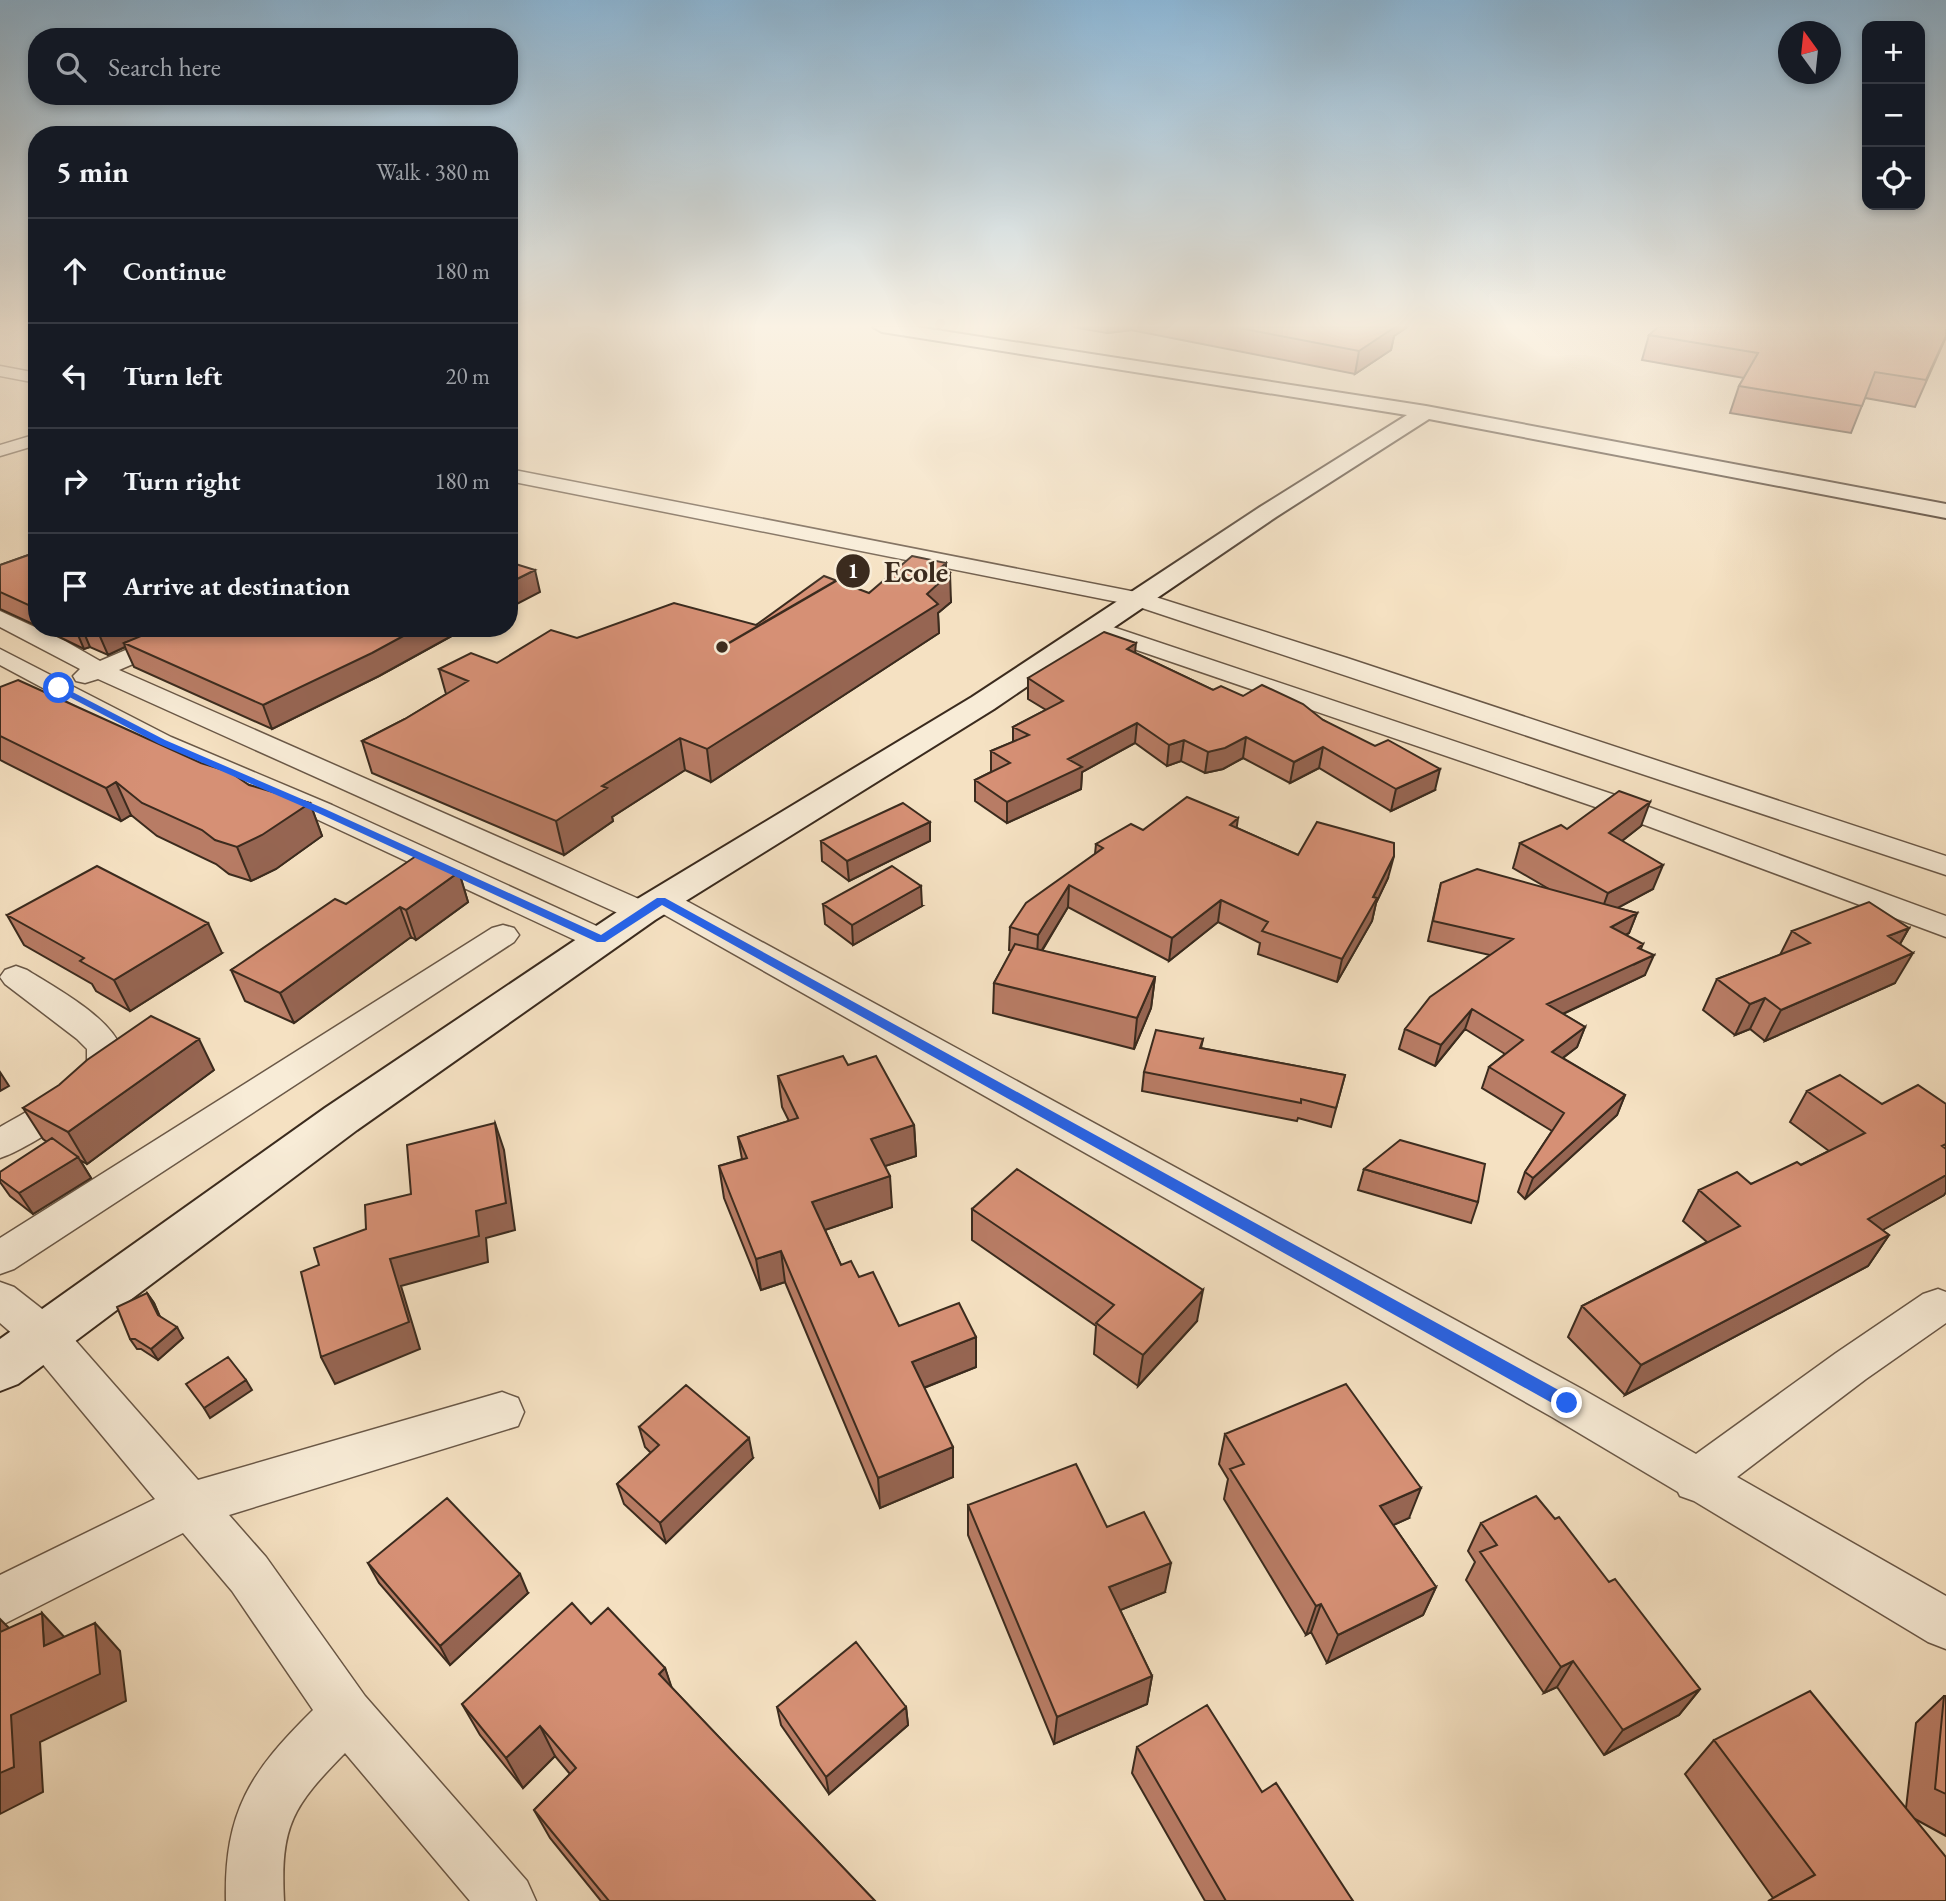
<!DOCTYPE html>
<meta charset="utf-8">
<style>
:root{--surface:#171b24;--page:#20242c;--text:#f1f3f6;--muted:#9ea1a6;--line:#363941}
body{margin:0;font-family:"EB Garamond",serif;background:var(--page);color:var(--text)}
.controls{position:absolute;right:21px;top:21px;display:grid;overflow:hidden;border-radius:14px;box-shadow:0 4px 10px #0003}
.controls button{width:63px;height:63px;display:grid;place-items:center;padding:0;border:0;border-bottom:2px solid var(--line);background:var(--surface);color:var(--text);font:35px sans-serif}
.compass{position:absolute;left:1778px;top:21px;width:63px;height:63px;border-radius:50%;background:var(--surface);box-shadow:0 4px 10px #0003;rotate:345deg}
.stop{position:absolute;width:21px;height:21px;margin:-16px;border:5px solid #2563eb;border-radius:50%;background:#fff}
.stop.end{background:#2563eb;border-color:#fff;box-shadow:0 2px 7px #0008}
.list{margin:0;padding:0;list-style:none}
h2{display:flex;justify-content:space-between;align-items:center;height:91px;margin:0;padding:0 28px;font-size:30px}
h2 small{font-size:23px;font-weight:400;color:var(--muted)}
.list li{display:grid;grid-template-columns:46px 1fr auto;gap:21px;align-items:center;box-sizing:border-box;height:105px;padding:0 28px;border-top:2px solid var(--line)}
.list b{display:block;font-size:26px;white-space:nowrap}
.list em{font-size:23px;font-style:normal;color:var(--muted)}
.icon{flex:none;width:38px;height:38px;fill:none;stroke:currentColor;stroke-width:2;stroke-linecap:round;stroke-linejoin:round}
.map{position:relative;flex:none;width:1946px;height:1901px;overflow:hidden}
.search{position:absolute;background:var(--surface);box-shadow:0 4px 10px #0003;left:28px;top:28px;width:490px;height:77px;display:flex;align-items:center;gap:18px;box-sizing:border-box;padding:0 24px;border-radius:28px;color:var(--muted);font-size:26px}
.panel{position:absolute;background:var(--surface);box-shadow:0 4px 10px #0003;left:28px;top:126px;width:490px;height:511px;border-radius:28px}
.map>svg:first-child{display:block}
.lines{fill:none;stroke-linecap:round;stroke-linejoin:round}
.street-casing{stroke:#6a5847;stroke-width:3}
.secondary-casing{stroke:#3b2b1e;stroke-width:4}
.street{fill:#f8ecd7;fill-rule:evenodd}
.secondary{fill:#f8ecd7;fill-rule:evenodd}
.wall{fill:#b87c65;stroke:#3b2b1e;stroke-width:2}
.shaded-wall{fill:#966552;stroke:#3b2b1e;stroke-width:2}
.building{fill:#d69075;stroke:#3b2b1e;stroke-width:2}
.route{fill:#2563eb}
.leader{fill:none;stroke:#3b2b1e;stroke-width:2.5}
.callout-dot{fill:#3b2b1e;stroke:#f8ecd7;stroke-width:2.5}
.mark-label{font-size:21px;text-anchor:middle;font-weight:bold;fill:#fff}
.callout-label{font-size:30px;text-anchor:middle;font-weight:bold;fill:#3b2b1e;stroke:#f8ecd7;stroke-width:5;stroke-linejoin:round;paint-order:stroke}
</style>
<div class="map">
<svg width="1946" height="1901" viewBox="0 0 1946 1901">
<rect width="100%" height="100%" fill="#f5e1c2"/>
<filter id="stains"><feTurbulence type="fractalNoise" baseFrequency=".00286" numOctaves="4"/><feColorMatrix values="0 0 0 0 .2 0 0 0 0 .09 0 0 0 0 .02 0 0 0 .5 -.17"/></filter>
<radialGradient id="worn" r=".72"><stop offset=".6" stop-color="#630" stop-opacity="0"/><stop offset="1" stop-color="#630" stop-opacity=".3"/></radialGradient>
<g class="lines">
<defs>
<path id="street" d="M0,366L37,373V383L0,376Z
M37,434V445L0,456V445Z
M509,469L1146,594L1347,658L1946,856V875L1133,605L509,481Z
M0,611L65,641L100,661L177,628H208L205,633L119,670L648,903L646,900L650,893L661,891L672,893L1582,1389L1696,1454L1836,1353L1923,1294L1938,1289L1946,1292V1323L1866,1379L1737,1477L1946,1596V1649L1928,1642L1694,1501L1680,1496L1678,1492L1552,1417L656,910L657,912L653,919L642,921L631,919L98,679L85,683L76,681L73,676L80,669L0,627Z
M1095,621L1627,799L1946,916V937L1607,811L1087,633L1084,628L1087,623Z
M0,649L171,737L332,805L612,933L617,940L612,947L601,950L590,947L312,817L153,747L0,665Z
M503,925L514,928L519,935L514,942L14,1269L0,1274V1238L492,928Z
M16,966L27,970C54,987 110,1017 121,1048C133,1085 29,1149 0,1158V1127C29,1110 69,1091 87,1061V1049L77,1039L5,984L0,977L5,970Z
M0,1282L14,1287L60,1323L198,1480L502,1392L518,1398L524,1412L518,1426L229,1515L266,1557L365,1696L527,1881L536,1901H470L345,1753C293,1806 280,1825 284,1901H226C224,1811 251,1771 313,1710L232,1591L183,1533L0,1626V1575L155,1499L30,1349L0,1323Z"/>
<path id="secondary" d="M873,327H917L1426,406L1946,504V518L1429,419L1276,517L994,709L655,920L357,1130L18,1384L0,1391V1339L325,1108L629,904L972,697L1260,507L1407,415L882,332Z"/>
</defs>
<!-- street casing -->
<use href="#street" class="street-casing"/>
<!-- secondary casing -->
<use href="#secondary" class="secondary-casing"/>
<!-- street -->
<use href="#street" class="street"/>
<!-- secondary -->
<use href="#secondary" class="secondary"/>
</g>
<!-- wall -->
<path class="wall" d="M1073,327H1407L1394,336L1391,350L1355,374L1131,330L1107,333Z
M1649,335L1946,337L1915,407L1865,398L1851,433L1730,413L1739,386L1744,378L1642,360Z
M37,552V626L0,609V565Z
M946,563V572L951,602L938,613L939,633L711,782L685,770L612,817L613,821L564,855L372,773L362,741L405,719L446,694L439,669L497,663L577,638L756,625L869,593Z
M41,628H466L379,676L272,729L134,667L125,647L108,655L90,647L84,649Z
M1135,653L1213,690L1243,696L1323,720L1435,790L1391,811L1319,768L1290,783L1243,758L1223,769L1205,773L1181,761L1167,766L1135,743L1082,772L1081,789L1007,823L975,801V780L991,772V751L1013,742V727L1046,710L1028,699V678Z
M0,687L249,785L310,803L322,836L276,869L251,881L229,874L216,864L157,836L131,815L121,821L0,760Z
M930,822V841L849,881L822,861L821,841Z
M1641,826L1622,841L1653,889L1617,908L1637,913L1629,933L1626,935L1641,949L1645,975L1563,1014L1585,1027L1577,1047L1563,1058L1625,1095L1617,1115L1525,1199L1518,1192L1525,1172L1552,1131L1482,1088L1489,1067L1505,1054L1465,1029L1435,1066L1399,1049L1405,1029L1490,955L1428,941L1441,883L1549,889L1513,868L1520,843L1567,829Z
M1237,828L1298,855L1388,878L1376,903L1372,921L1337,982L1258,954L1260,943L1218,922L1169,961L1068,907L1042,951L1155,977L1151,1008L1134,1049L993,1013L994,983L1012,951L1009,950L1010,927L1095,854L1096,844L1143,830Z
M459,872L468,902L416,940L411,937L294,1023L245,1001L231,970L346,904Z
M823,904L922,906L853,945L825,924Z
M7,915L222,953L130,1011L96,991L92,984L24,945Z
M1909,928L1900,944L1895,983L1765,1041L1750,1029L1735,1035L1703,1010L1717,979L1780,955L1792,931Z
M1203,1039L1201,1048L1345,1075L1331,1127L1298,1118L1297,1121L1142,1091L1144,1072Z
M848,1065L914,1125L916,1156L885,1166L892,1207L825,1230L841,1265L859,1277L899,1326L976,1337V1367L924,1388L953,1477L880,1508L785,1282L761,1290L724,1198L719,1166L742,1159L738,1137L789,1121L782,1107L778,1076Z
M214,1070L87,1164L80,1160L91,1178L33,1214L10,1196L0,1182V1179L47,1142L43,1139L23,1108Z
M1807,1091L1882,1104H1946V1192L1944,1195L1882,1230L1889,1235L1868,1266L1625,1395L1568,1337L1582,1306L1707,1242L1683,1221L1699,1190L1751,1184L1801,1165L1829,1151L1790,1122Z
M1364,1169L1478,1202L1471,1223L1358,1190Z
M972,1209L1197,1321L1138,1386L1094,1354L1096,1326L972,1240Z
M147,1293L154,1303L160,1317L183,1338L158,1360L141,1349H137L130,1339Z
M639,1427L753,1458L666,1543L624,1504L617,1484L651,1453L645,1447Z
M1225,1434L1409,1518L1393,1525L1436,1587L1423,1615L1327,1663L1311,1632L1306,1635L1224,1499L1228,1479L1219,1464Z
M968,1505L1107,1527L1165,1592L1120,1610L1152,1676L1147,1704L1054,1744L968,1535Z
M1481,1523L1609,1582L1700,1689L1679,1715L1604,1755L1557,1687L1544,1693L1466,1580L1475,1562L1468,1551Z
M368,1563L528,1593L450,1665L379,1583Z
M591,1624L665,1668L671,1687L875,1901H601L550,1838L534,1810L570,1774L555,1756L523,1788L480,1735L462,1704Z
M1944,1696H1946V1836L1915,1819L1773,1898L1685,1774L1714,1740L1906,1808L1916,1723Z
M777,1707H906L908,1725L829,1794L781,1725Z
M1137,1747L1262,1792L1353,1901H1205L1132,1773Z"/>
<!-- shaded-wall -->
<path class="shaded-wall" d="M1108,327H1131V330L1107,333Z
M1381,327H1407L1394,336L1391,350L1355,374L1359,351Z
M946,563V576L950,573L951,602L938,613L939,633L711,782L707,749L927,594L938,570Z
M535,570L540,592L509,608V583Z
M75,628H82L90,647L84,649Z
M106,628H170L124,643L125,647L108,655L98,632Z
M418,628H466L379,676L272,729L263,705Z
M1136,643L1134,663L1127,649Z
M1137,723L1135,743L1082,772L1081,789L1007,823V802L1068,759Z
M1246,737L1243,758L1223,769L1205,773L1208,752Z
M680,738L685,770L612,817L613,821L564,855L556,821L602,786Z
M1184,740L1181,761L1167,766L1169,745Z
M1323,747L1319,768L1290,783L1294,762Z
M1440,769L1435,790L1391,811L1396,789Z
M116,782L131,815L121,821L106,788Z
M1650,802L1641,826L1600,858L1609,833Z
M310,803L322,836L276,869L251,881L237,847Z
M1238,818L1235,840L1230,825Z
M930,822V841L849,881L847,861Z
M1394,856L1388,878L1376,903L1372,921L1337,982L1342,959Z
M1663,865L1653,889L1599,918L1608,893Z
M459,872L468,902L416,940L406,910Z
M1069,885L1068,907L1037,958L1038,935Z
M921,886L922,906L853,945L852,925Z
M1221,900L1218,922L1169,961L1172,938Z
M400,907L411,937L294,1023L280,993Z
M1637,913L1629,933L1603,947L1611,927Z
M208,923L222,953L130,1011L114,980Z
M1909,928L1892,958L1888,936Z
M1643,944L1635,964L1654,955L1645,975L1539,1025L1547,1004Z
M1913,953L1895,983L1765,1041L1781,1010Z
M1155,977L1151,1008L1134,1049L1137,1018Z
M1765,998L1750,1029L1735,1035L1750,1004Z
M1472,1009L1465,1029L1435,1066L1441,1045Z
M1585,1027L1577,1047L1544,1072L1552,1052Z
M199,1039L214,1070L87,1164L68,1132Z
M0,1072L9,1086L0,1091Z
M1625,1095L1617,1115L1525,1199L1533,1178Z
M495,1123L504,1150L515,1230L486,1238L488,1262L401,1286L420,1349L335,1384L321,1357L390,1259L476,1211Z
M914,1125L916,1156L873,1170L871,1139Z
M78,1157L91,1178L33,1214L19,1193Z
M1946,1175V1192L1944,1195L1848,1250L1868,1219Z
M890,1176L892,1207L816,1233L812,1202Z
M1889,1235L1868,1266L1625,1395L1641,1365Z
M781,1251L785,1282L761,1290L756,1259Z
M1203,1290L1197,1321L1138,1386L1143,1355Z
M147,1293L154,1303L164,1326L158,1315Z
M177,1327L183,1338L158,1360L151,1349Z
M976,1337V1367L913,1392L912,1362Z
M246,1380L252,1390L210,1418L204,1408Z
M749,1438L753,1458L666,1543L660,1523Z
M953,1447V1477L880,1508L878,1478Z
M1421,1488L1409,1518L1369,1536L1380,1506Z
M1171,1563L1165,1592L1106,1616L1109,1587Z
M520,1574L528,1593L450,1665L440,1646Z
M1436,1587L1423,1615L1327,1663L1338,1635Z
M1321,1604L1311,1632L1306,1635L1316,1606Z
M42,1613L68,1641L44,1646Z
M0,1619L25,1644L0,1635Z
M95,1623L120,1651L126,1701L40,1742L43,1792L0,1814V1773L11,1715Z
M1573,1661L1557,1687L1544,1693L1561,1667Z
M665,1668L676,1700L659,1674Z
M1152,1676L1147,1704L1054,1744L1057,1717Z
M1700,1689L1679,1715L1604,1755L1623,1730Z
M906,1707L908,1725L829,1794L826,1777Z
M540,1726L555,1756L523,1788L506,1758Z"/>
<!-- building -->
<path class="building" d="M1234,327H1395L1359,351Z
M1658,327H1946V336L1926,380L1875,372L1862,406L1739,386L1758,353L1649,335Z
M37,552V609L0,592V565Z
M912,556L946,563L938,570L950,573L927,594L938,604L707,749L680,738L602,786L607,788L556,821L362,741L405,719L468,681L439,669L471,653L497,663L551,630L577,638L674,603L756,625L824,576L869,593Z
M509,562L535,570L509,583Z
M89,628H106L98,632Z
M160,628H418L372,653L263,705L124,643Z
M1104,632L1136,643L1127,649L1213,690L1221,686L1243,696L1262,685L1303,704L1323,720L1375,746L1388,740L1440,769L1396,789L1323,747L1294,762L1246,737L1225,748L1208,752L1184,740L1169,745L1137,723L1068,759L1082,767L1007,802L975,780L1010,763L991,751L1029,735L1013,727L1063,701L1028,678Z
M18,680L201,763L230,772L249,785L310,803L262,835L237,847L215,840L202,830L142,803L116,782L106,788L0,736V687Z
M1619,791L1650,802L1609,833L1663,865L1608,893L1520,843L1561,825L1567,829Z
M1187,797L1238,818L1230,825L1298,855L1317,822L1394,843V856L1373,897L1377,898L1342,959L1262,931L1268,922L1221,900L1172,938L1069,885L1038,935L1010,927L1026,903L1103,848L1096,844L1131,824L1143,830Z
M903,803L930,822L847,861L821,841Z
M416,856L459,872L406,910L400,907L280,993L231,970L335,899L346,904Z
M97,866L208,923L114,980L80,961L84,958L7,915Z
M892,866L921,886L852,925L823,904Z
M1477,869L1637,913L1611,927L1643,944L1638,948L1654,955L1547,1004L1585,1027L1552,1052L1625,1095L1533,1178L1525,1172L1564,1113L1489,1067L1523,1040L1472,1009L1441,1045L1405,1029L1430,997L1513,939L1433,921L1441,883Z
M1869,902L1909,928L1888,936L1913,953L1781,1010L1765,998L1750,1004L1717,979L1810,943L1792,931Z
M1015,944L1155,977L1137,1018L994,983Z
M151,1016L199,1039L68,1132L23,1108L59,1085L87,1060Z
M1156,1030L1203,1039L1200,1048L1345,1075L1336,1108L1301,1099V1103L1144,1072Z
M843,1056L848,1065L876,1056L914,1125L871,1139L890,1176L812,1202L841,1265L851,1261L859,1277L873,1272L899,1326L959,1303L976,1337L912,1362L953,1447L878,1478L781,1251L756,1259L719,1166L747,1158L738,1137L798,1118L778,1076Z
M1840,1075L1882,1104L1918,1085L1946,1104V1144L1942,1146L1946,1149V1175L1868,1219L1889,1235L1641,1365L1582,1306L1740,1226L1699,1190L1737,1172L1751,1184L1797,1162L1801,1165L1865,1133L1807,1091Z
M495,1123L506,1203L476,1211L479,1236L390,1259L409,1322L321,1357L301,1272L319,1265L314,1248L366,1229L365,1205L411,1194L407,1145Z
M52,1138L78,1157L19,1193L0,1179V1172Z
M1400,1140L1485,1164L1478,1202L1364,1169Z
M1017,1169L1203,1290L1143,1355L1096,1323L1114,1305L972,1209Z
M147,1293L158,1315L177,1327L151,1349L135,1339H130L117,1307Z
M228,1357L246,1380L204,1408L186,1384Z
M1346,1384L1421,1488L1380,1506L1436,1587L1338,1635L1321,1604L1316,1606L1230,1469L1244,1464L1225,1434Z
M686,1385L749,1438L660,1523L617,1484L659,1445L639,1427Z
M1076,1464L1107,1527L1144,1512L1171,1563L1109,1587L1152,1676L1057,1717L968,1505Z
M1536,1496L1555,1519L1559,1517L1609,1582L1615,1579L1700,1689L1623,1730L1573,1661L1561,1667L1480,1552L1497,1545L1481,1523Z
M447,1498L520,1574L440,1646L368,1563Z
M572,1603L591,1624L608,1608L665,1668L659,1674L875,1901H609L534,1810L576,1768L540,1726L506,1758L462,1704Z
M42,1613L44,1646L95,1623L100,1674L11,1715L14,1767L0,1773V1632Z
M856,1642L906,1707L826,1777L777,1707Z
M1810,1691L1946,1857V1901H1768L1815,1875L1714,1740Z
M1944,1696H1946V1794L1935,1789Z
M1207,1705L1262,1792L1276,1783L1353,1901H1226L1137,1747Z"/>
<!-- sky -->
<linearGradient id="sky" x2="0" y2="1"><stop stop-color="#8cb7d7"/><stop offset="0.55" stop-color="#faf2e4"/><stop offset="1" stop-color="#faf2e4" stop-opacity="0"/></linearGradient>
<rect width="1946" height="593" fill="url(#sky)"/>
<!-- route -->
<path class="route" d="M59,685L165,740L325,809L601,935L657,898H665L1573,1398L1575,1403L1573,1408H1561L662,905L605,942H597L318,813L159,744L56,690L54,688Z"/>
<!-- callouts -->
<path class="leader" d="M722 647L853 571"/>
<g class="callout-dot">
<circle cx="722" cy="647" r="7"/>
<circle cx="853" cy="571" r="18"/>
</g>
<g class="mark-label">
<text x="853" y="578">1</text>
</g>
<g class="callout-label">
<text x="916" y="582">Ecole</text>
</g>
<rect width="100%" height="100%" filter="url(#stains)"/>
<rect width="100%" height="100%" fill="url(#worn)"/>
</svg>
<div class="controls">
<button>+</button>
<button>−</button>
<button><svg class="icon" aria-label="locate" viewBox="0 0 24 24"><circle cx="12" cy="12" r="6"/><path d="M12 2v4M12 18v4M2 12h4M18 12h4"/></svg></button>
</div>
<svg class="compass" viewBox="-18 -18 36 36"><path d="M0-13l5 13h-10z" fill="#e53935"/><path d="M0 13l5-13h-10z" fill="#9ea1a6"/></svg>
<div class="stop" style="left:59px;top:688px"></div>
<div class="stop end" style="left:1567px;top:1403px"></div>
<div class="search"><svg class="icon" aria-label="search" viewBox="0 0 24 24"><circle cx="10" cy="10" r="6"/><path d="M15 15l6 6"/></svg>Search here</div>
<section class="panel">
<h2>5 min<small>Walk · 380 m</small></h2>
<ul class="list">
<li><svg class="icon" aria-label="ahead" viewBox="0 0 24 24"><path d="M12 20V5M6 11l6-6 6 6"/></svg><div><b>Continue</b></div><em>180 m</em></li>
<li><svg class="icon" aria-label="left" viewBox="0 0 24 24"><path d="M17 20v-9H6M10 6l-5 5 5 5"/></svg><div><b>Turn left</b></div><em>20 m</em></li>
<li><svg class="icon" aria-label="right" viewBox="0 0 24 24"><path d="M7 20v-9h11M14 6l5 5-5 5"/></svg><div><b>Turn right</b></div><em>180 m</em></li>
<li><svg class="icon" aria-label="arrive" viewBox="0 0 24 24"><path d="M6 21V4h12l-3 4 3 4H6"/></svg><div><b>Arrive at destination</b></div></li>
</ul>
</section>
</div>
